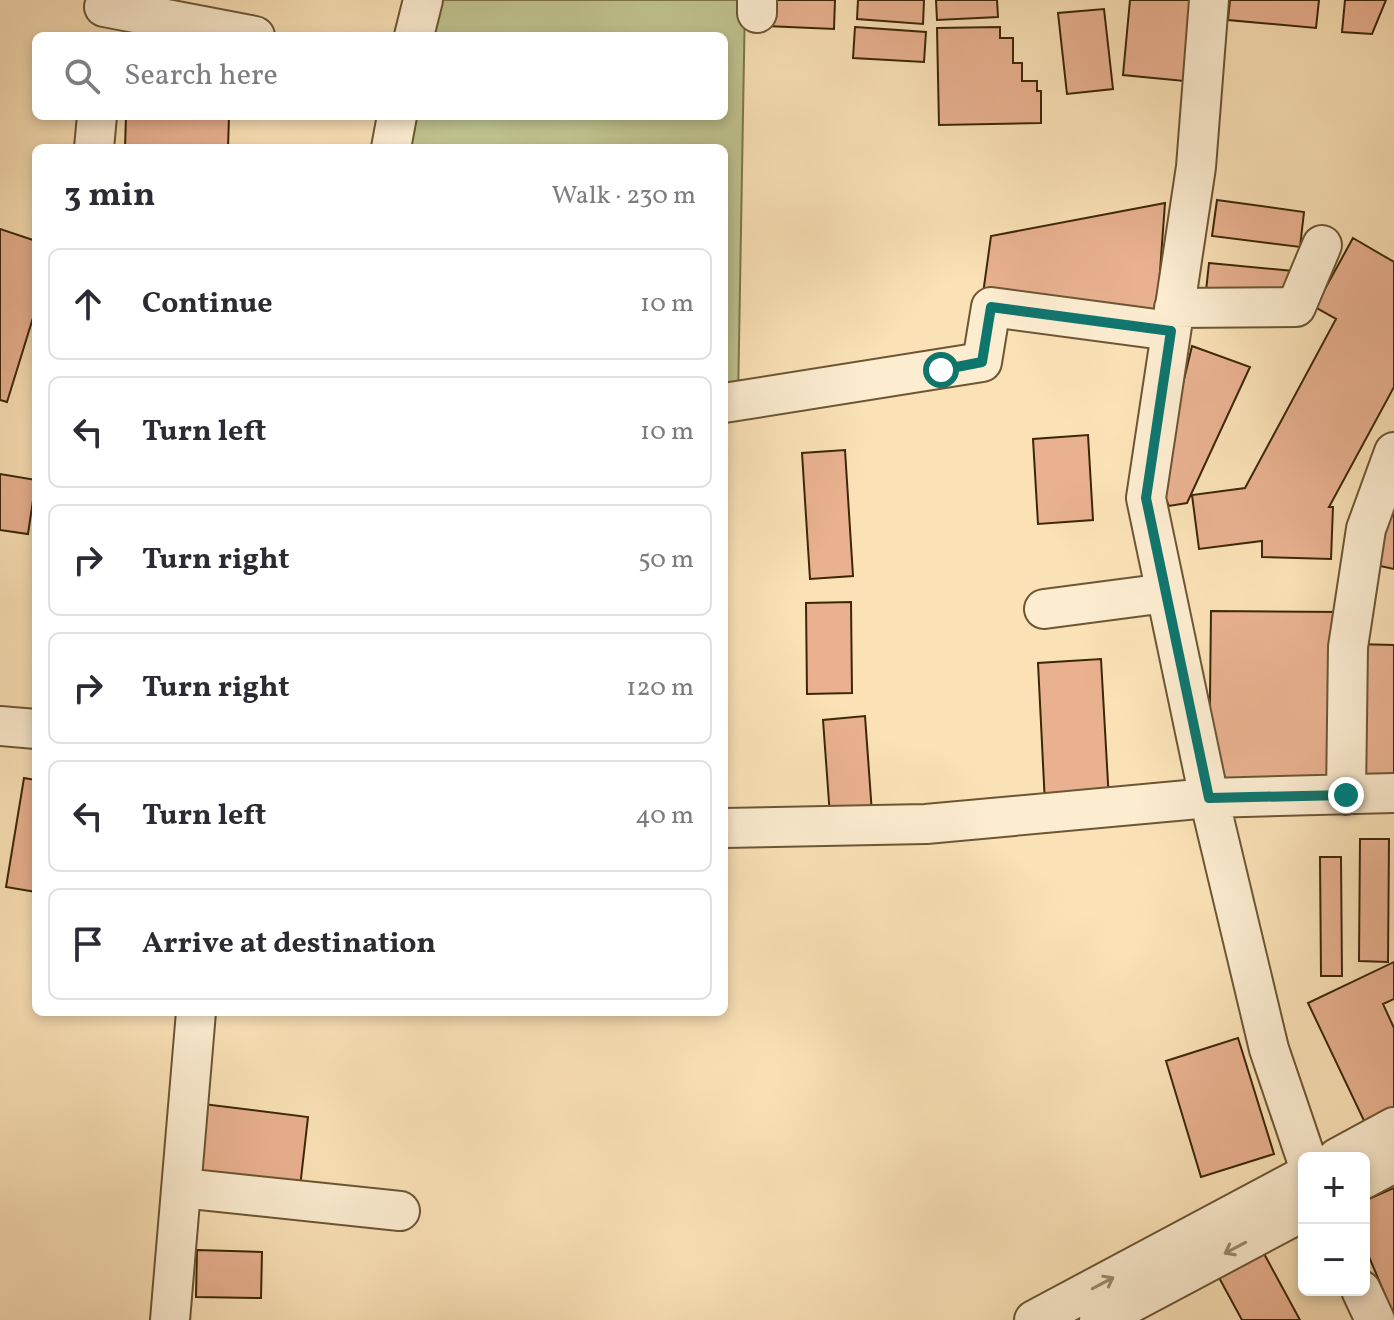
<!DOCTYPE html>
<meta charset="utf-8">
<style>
:root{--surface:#fff;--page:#f2f2f3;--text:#2b2b33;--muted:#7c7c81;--line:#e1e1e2}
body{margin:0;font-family:Vollkorn,serif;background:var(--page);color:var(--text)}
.controls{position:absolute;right:24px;bottom:24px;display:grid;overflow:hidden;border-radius:12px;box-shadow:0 4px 12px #0003}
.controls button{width:72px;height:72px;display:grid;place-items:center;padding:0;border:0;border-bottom:2px solid var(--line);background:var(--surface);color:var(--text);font:40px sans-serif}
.stop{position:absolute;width:24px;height:24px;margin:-18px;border:6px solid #0f766e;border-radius:50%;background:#fff}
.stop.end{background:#0f766e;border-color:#fff;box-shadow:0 2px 8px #0008}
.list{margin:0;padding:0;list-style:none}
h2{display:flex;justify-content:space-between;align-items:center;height:104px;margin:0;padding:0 32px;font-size:34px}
h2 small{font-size:26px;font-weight:400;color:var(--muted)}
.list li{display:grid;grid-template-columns:52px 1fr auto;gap:24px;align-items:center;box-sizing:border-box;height:112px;margin:0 16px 16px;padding:0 16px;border:2px solid var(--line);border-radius:12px}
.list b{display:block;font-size:30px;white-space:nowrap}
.list em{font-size:26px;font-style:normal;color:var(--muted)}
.icon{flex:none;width:44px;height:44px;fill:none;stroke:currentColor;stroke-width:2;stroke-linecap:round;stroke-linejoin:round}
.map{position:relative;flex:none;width:1394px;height:1320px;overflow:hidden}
.search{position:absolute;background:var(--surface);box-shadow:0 4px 12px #0003;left:32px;top:32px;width:696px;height:88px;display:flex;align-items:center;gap:20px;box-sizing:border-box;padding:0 28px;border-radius:12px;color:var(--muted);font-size:30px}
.panel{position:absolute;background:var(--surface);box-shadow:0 4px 12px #0003;left:32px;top:144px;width:696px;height:872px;border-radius:12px}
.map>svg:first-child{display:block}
.green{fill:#bfc28d;stroke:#7e744a;stroke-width:2}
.building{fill:#e9b190;stroke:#3c2707;stroke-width:2}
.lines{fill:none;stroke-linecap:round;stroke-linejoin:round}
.minor-casing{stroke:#6c5633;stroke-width:42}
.minor{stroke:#fcecd0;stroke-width:38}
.oneway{stroke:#9c8a6c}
.route{stroke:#0f766e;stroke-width:10}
</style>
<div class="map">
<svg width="1394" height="1320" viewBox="0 0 1394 1320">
<rect width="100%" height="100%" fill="#fae1b6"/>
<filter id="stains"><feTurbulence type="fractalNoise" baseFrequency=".0025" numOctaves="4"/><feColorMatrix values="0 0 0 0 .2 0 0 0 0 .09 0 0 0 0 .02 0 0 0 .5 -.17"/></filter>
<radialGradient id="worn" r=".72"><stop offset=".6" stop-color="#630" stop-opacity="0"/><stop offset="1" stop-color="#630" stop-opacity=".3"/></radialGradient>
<!-- green -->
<path class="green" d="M430,0H745L738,402L724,400V148H398L405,116H724V36H422Z"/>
<!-- building -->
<path class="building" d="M768,0H835L834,29L766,26Z
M858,0H924L923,24L857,19Z
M936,0H997L998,17L937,20Z
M1130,0H1192L1184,81L1123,75Z
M1230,0H1319L1316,28L1228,20Z
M1345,0H1386L1372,34L1342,32Z
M1104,9L1113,89L1067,94L1058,13Z
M855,27L926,32L924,62L853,58Z
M1000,27V38H1013V63H1022V81H1037V91H1041V123L939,125L937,28Z
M126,116H229L228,148H125Z
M1217,200L1304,212L1300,247L1212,236Z
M1165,203L1156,326L982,301L991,236Z
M0,229L36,241V308L7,402L0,400Z
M1353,238L1394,262V387L1329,507H1333L1331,559L1262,557V541L1199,549L1192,495L1245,488L1336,319L1315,307Z
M1209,263L1293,271L1290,299L1206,291Z
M1192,346L1250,367L1187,503L1169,506L1159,484Z
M1088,435L1093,520L1038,524L1033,439Z
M845,450L853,576L810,579L802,453Z
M1394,470V569L1371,564Z
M0,474L36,480L28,534L0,530Z
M851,602L852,693L807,694L806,603Z
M1211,611L1341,612L1339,783L1209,782Z
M1355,644L1394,645V787L1352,786Z
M1101,659L1109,801L1045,804L1038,663Z
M865,716L872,813L830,816L823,720Z
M24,778L36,780V892L6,887Z
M1360,839H1389L1388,962L1359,961Z
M1320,857H1341L1342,976H1321Z
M1394,962V999L1383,1004L1394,1028V1114L1367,1127L1308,1003Z
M1238,1038L1274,1154L1201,1177L1166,1061Z
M195,1103L308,1117L300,1187L190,1170Z
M1394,1188V1316L1364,1245V1201Z
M197,1250L262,1252L261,1298L196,1297Z
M1262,1250L1300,1320H1242L1217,1274Z"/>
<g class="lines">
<defs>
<path id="minor" d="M1209,0L1196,167L1146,498L1209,798L1269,1049L1306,1158
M104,7L255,36
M757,13V0
M414,36L423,0
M94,148L97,116
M391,148L397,116
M1174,308L1296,307L1322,245
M724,403L982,362L991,307L1171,331
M1044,609L1166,593
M0,726L36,729
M1346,795L1348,647L1366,529L1394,452
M724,828L926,824L1209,798L1394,793
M1337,1158L1394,1127
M1364,1179L1394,1163
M182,1188L400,1211
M1361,1290L1375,1320
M170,1320L196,1012
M1034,1320L1304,1176
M1099,1320L1304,1211"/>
</defs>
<!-- minor casing -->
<use href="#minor" class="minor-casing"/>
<!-- minor -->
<use href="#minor" class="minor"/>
</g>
<!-- one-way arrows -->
<defs><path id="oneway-shaft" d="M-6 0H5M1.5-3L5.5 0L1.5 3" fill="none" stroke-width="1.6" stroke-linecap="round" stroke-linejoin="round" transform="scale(2)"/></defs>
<g class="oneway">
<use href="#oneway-shaft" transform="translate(1235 1248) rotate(152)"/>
<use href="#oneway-shaft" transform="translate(1103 1283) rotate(-28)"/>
</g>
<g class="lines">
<!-- route -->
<path class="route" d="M941,370L982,362L991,307L1171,331L1146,498L1209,798L1346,795"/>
</g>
<rect width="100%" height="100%" filter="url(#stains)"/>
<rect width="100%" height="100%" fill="url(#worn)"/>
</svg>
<div class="controls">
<button>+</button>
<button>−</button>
</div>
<div class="stop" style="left:941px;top:370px"></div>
<div class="stop end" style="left:1346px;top:795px"></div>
<div class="search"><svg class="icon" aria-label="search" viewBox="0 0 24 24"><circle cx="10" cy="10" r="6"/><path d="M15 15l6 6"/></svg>Search here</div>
<section class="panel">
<h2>3 min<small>Walk · 230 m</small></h2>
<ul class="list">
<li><svg class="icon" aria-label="ahead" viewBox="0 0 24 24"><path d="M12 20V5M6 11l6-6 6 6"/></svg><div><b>Continue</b></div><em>10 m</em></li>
<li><svg class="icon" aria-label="left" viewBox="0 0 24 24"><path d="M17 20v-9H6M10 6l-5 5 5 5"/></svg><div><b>Turn left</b></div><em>10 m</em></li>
<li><svg class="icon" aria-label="right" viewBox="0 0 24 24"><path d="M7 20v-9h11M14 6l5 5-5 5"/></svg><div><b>Turn right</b></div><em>50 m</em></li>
<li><svg class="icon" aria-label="right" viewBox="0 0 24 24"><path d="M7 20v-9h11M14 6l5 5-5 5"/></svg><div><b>Turn right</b></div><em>120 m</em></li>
<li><svg class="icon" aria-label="left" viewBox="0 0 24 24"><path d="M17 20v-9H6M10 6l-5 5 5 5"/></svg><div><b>Turn left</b></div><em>40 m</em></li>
<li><svg class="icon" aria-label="arrive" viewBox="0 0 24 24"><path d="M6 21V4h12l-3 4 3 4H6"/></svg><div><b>Arrive at destination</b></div></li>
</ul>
</section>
</div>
